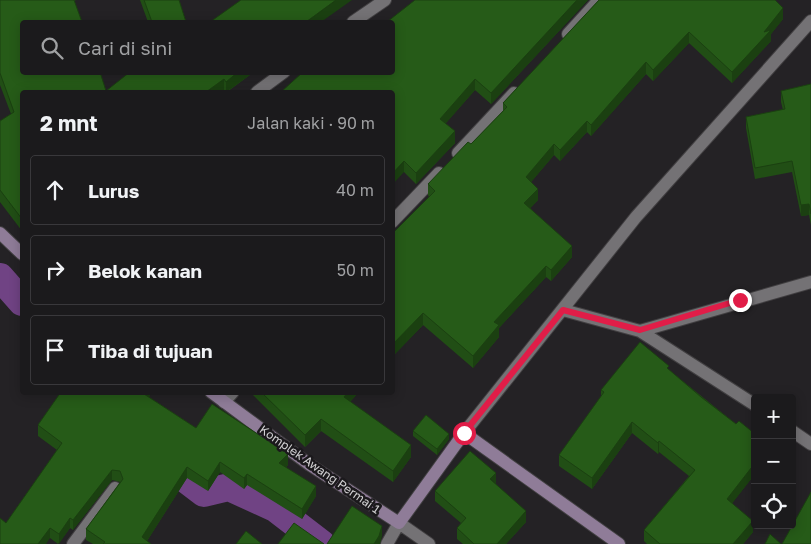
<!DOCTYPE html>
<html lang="id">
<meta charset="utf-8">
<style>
:root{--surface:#1b1a1c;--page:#242325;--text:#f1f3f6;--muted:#a0a1a3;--line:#39383b}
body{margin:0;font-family:"Golos Text",sans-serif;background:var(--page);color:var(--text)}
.controls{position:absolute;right:15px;bottom:15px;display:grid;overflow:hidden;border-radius:5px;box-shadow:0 2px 12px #0003}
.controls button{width:45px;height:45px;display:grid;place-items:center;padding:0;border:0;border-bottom:1px solid var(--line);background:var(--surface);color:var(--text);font:25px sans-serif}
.stop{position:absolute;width:15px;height:15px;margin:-11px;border:4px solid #e11d48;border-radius:50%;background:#fff}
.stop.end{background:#e11d48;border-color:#fff;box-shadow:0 1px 5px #0008}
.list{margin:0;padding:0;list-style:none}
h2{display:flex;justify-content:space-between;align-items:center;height:65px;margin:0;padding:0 20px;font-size:21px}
h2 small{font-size:16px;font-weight:400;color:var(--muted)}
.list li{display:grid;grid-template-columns:32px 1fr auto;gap:15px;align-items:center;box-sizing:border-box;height:70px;margin:0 10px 10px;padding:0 10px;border:1px solid var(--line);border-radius:5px}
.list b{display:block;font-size:19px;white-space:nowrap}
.list em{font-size:16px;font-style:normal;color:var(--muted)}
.icon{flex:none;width:28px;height:28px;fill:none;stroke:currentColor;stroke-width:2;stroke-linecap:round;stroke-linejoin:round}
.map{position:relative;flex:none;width:811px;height:544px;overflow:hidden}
.search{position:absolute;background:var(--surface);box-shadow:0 2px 12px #0003;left:20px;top:20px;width:375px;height:55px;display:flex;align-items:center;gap:12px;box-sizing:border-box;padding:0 18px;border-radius:5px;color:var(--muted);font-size:19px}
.panel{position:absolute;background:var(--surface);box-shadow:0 2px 12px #0003;left:20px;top:90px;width:375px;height:305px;border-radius:5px}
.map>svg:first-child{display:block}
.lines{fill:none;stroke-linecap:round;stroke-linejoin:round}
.canal{stroke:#704384;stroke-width:28}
.street-casing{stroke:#413f41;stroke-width:14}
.secondary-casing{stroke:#413f41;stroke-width:14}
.street{stroke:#747275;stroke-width:12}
.secondary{stroke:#8f7c98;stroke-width:12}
.wall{fill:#214e15}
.shaded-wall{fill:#1b4011}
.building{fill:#265b18;stroke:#1b4011}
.route{stroke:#e11d48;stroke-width:6}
.labels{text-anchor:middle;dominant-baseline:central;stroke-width:5;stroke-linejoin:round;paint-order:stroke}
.street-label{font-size:12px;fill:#d2d1d3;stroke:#1b191c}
</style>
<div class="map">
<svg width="811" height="544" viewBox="0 0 811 544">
<rect width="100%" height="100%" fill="#242225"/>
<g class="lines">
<!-- canal -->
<path class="canal" d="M0,277L22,302
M154,460L179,474L204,493L229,487L275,508L322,544"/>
<defs>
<path id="street" d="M353,22L385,0
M568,34L599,0
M257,92L284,72
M458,153L514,93
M392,222L439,173
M563,310L640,331L755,405
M640,331L811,282
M224,402L233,392
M792,431L811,444
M464,433L636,217L811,21
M73,544L115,488
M387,544L399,523L429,544"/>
<path id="secondary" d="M0,233L22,254
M211,392L310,465L399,523L464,433L619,544"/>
</defs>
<!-- street casing -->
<use href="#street" class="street-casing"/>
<!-- secondary casing -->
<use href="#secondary" class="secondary-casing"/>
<!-- street -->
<use href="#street" class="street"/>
<!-- secondary -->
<use href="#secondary" class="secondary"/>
</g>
<!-- wall -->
<path class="wall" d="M0,0H76L74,1L106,91L254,72L227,92H225L224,91L221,92H22V231L0,202V121L11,114L0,85Z
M140,0H179L186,22H148Z
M588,0L491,104L475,90L445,124L455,143L416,184L404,172L392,72Z
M599,0L783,19L771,34V41L732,83L689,43L653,81L646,74L591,136L587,132L560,161L554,155L531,182L538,200L530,208L572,257L551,281L546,277L499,328V337L473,368L423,325L392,357L429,197L428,195V184L471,144L503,111V103Z
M811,84V225L809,215L801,216L792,172L755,179L746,128V117L783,110L781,102V91Z
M669,370L736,424L755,434V474L732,503L753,532L743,544H647L644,541V530L689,476L659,452L658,454L632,433L592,489L559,466V455L601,397V390Z
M61,392H152L149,397L196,428L288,465L286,467L316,496L302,519L247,485L244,489L220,472L208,491L187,478L147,541L151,544H93L86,540V529L120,482L112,480L73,530L70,528L58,544L50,538L6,523L57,450L38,436V425Z
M250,392H359L350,402L411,457L393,482L321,431L305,447Z
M413,431L449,439L437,455L413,436Z
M495,484L526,522L506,544H463L457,539V528L461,523L435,501V491Z"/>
<!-- shaded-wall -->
<path class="shaded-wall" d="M336,0H352L321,22H306Z
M577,0H588L491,104V93Z
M783,8V19L771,34V41L732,83V72Z
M689,32V43L653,81V70Z
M646,62V74L591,136V125Z
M238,72H254L226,92V82Z
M224,79V91L221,92H206Z
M475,79V90L440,130V119Z
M587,121V132L560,161V150Z
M455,131V143L416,184V173Z
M554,144V155L526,188V177Z
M404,161V172L392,185V174Z
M538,189V200L524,215V203Z
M809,204V215L801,216V205Z
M572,246V257L551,281V270Z
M546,266V277L499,328V337L473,368V356L494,322Z
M423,313V325L392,357V345Z
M145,392H152L144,405V394Z
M348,392H359L344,408V397Z
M321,419V431L305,447V435Z
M632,422V433L592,489V478Z
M449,434V439L437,455V449Z
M659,441V452L658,454V443Z
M411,445V457L393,482V471Z
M288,454V465L279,473V463Z
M220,462V472L208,491V481Z
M755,463V474L727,510V499Z
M187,467V478L145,544L142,537Z
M112,470V480L73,530V520Z
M496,473V484L490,479Z
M247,474V485L244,489V478Z
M316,486V496L302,519V509Z
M526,511V522L506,544H497Z
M70,518V528L59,544V534Z
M753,521V532L743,544H733Z
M382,526V536L380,544H374Z
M50,528V538L46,544H38Z"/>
<!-- building -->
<path class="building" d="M0,0H74L82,22H22V72H100L106,91L130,72H238L226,82L224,79L206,92H22V219L0,190V121L14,112L0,73Z
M144,0H179L186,22H152Z
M241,0H336L306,22H210Z
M415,0H577L491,93L475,79L440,119L455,131L416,173L404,161L392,174V92H281L303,72H392V22H387Z
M599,0H775L783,8L764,32L771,30L732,72L689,32L653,70L646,62L591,125L587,121L560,150L554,144L526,177L538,189L524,203L572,246L551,270L546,266L494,322L499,325L473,356L423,313L392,345V234L435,191L428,184L468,142L471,144L507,107L503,103Z
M811,84V214L809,204L801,205L792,161L755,168L746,117L785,109L781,91Z
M640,342L669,366L667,368L701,397L736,424L739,421L755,434V463L727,499L753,521L733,544H660L644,530L695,470L659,441L658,443L632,422L592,478L559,455L604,392L601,390Z
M61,392H145L144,394L196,428L212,404L288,454L279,463L316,486L302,509L247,474L244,478L220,462L208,481L187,467L142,537L151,544H103L105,542L86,529L123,479L120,471L112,470L73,520L70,518L59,534L50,528L38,544H0V518L6,523L62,443L38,425Z
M261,392H348L344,397L411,445L393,471L321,419L305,435Z
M426,415L449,434L437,449L413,431Z
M470,451L496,473L490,479L526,511L497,544H474L457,528L466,518L435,491Z
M811,492V544H782Z
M352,506L382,526L379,536L374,544H327Z
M294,523L324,544H278Z
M246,531L262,544H236Z
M770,534L781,544H765Z"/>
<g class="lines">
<!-- route -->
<path class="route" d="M464,433L563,310L640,330L740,300"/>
</g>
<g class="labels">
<!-- street labels -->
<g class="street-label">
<text transform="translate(320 469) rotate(35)">Komplek Awang Permai 1</text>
</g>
</g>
</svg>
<div class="controls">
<button>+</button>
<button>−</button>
<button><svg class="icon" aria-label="locate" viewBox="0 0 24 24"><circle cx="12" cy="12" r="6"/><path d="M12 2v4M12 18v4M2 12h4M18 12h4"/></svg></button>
</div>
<div class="stop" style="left:464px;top:433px"></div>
<div class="stop end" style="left:740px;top:300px"></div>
<div class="search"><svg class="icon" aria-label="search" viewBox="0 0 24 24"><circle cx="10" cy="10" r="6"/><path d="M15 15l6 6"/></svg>Cari di sini</div>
<section class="panel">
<h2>2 mnt<small>Jalan kaki · 90 m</small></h2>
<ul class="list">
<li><svg class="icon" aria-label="ahead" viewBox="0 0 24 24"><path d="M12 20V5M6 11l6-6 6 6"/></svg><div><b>Lurus</b></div><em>40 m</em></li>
<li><svg class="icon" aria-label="right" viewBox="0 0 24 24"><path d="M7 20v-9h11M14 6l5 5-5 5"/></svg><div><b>Belok kanan</b></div><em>50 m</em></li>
<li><svg class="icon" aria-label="arrive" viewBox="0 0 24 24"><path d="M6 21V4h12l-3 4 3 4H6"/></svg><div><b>Tiba di tujuan</b></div></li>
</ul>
</section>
</div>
